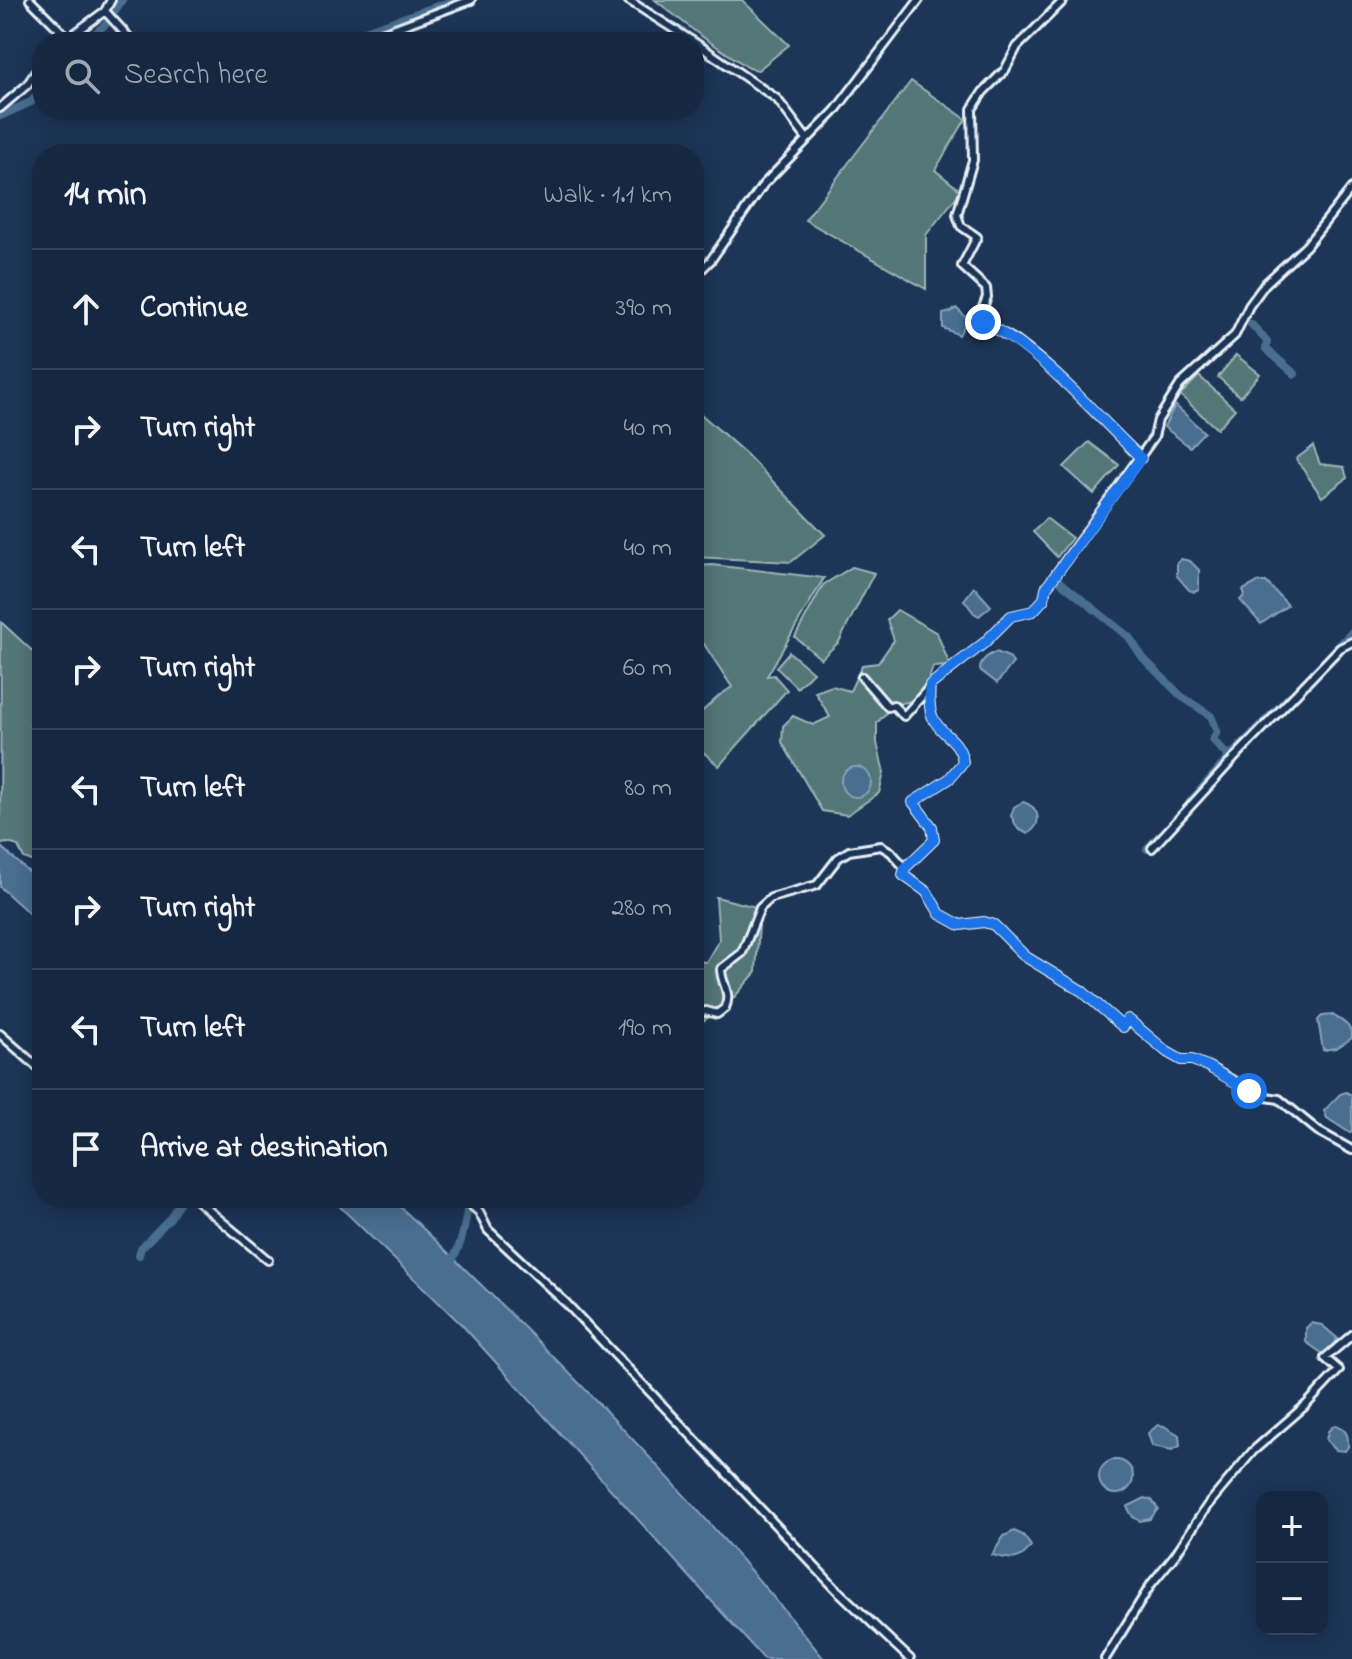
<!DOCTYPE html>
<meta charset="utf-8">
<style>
:root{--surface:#162841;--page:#1f3048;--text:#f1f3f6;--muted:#9ea6b1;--line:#35445a}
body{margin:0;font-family:"Indie Flower",sans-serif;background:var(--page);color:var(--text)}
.controls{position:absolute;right:24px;bottom:24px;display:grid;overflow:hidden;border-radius:16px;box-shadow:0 4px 20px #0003}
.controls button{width:72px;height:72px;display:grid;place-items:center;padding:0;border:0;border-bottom:2px solid var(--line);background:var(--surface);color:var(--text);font:40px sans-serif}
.stop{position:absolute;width:24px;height:24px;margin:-18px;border:6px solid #1a73e8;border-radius:50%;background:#fff}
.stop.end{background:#1a73e8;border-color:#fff;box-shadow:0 2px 8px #0008}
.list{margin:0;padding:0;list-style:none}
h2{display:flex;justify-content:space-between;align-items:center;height:104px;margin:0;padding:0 32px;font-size:34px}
h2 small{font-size:26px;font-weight:400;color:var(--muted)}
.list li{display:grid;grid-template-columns:52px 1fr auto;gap:24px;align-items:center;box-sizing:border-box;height:120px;padding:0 32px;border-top:2px solid var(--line)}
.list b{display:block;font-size:30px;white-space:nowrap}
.list em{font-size:26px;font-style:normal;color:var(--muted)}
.icon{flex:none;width:44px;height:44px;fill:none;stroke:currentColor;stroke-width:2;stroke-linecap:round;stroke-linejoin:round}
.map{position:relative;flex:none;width:1352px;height:1659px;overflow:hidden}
.search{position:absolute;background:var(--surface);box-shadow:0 4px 20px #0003;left:32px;top:32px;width:672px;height:88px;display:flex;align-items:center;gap:20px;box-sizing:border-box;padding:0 28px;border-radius:32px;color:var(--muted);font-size:30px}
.panel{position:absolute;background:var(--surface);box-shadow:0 4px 20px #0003;left:32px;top:144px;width:672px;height:1064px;border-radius:32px}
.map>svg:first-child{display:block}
.green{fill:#537677;stroke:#9eb4b8;stroke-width:2}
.water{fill:#486e90;stroke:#88a2ba;stroke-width:2}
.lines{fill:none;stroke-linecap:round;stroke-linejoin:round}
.canal{stroke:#486e90;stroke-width:8}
.minor-casing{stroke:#e8f1f8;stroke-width:12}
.minor{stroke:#1d3557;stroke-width:6}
.route{stroke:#1a73e8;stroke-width:10}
</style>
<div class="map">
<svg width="1352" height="1659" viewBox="0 0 1352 1659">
<rect width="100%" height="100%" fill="#1d3557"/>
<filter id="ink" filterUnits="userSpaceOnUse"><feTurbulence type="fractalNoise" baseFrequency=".0125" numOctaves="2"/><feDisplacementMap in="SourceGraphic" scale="16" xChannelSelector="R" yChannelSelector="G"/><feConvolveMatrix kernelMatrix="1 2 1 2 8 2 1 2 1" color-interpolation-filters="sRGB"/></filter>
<g filter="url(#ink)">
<!-- green -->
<path class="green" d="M655,0H742L789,45L758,70L749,68L701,36Z
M911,81L966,119L935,170L961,191L926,235V289L805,220Z
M1236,355L1260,374L1240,397L1218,377Z
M1199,376L1235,409L1217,429L1180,395Z
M694,408L746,454L825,535L791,562L694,557Z
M1089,442L1119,465L1094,494L1064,467Z
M1313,446L1320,464L1344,467L1347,478L1322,497L1296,459Z
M1046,518L1072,538L1057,557L1033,532Z
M712,565L824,578L767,676L774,675L787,690L719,766L694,744V719L720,695L732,687L694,629V566Z
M852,567L874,573L839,642L821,659L795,637L823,585Z
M897,610L937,633L950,666L933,667L921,699L893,705L877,723V743L884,773L879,793L847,815L822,811L782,742L783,726L793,716L813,725L830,717L815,692L832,686L850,691L862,665L878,663L894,640L887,620Z
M1,622L42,660V713L30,725L42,739V869L37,863L24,858L18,846L8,843L0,844Z
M789,652L813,672L797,688L776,667Z
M716,897L760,908L756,972L725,1008L694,1026V961L706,962L719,940Z
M694,1062L707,1070L703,1107L694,1111Z"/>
<!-- water -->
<path class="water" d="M956,308L968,319L959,335L943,328V314L951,312Z
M1175,405L1204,432L1190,447L1164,427Z
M1181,559L1190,561L1199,570V590L1194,592L1189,590L1177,576V564Z
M1258,582H1266L1288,605L1261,624L1240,600L1245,595L1243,590Z
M974,587L991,606L979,616L974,613L964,600Z
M996,652L1009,657L1013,663L997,683L980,670C980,660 987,656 996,652Z
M841 782a15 15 0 1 1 30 0a15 15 0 1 1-30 0Z
M1023,802C1040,807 1043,824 1028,834L1018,829L1011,816L1014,807Z
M0,846L42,884V925L0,887Z
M1333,1015C1343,1022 1352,1025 1352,1038L1336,1048L1323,1050L1318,1020L1322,1016Z
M1346,1092L1352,1095V1132L1350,1133L1327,1118L1324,1111L1340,1094Z
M331,1198H391C544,1343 693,1495 824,1659H764L462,1325Z
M1311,1323L1322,1325L1337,1338L1330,1349L1323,1354L1306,1342V1328Z
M1158,1425L1164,1426L1179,1435L1180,1446L1172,1450L1152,1446L1148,1433Z
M1335,1425C1347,1429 1349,1436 1348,1447L1345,1451L1336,1450L1326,1440L1328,1431Z
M1099 1477a17 17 0 1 1 34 0a17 17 0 1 1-34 0Z
M1145,1498L1152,1500L1158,1509L1150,1519L1140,1521L1133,1517L1127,1507Z
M1014,1531L1023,1535L1031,1546C1020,1563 1009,1559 992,1555L1004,1536Z"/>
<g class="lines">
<!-- canal -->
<path class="canal" d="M85,42L106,24L122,0
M333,42L455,0
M0,116L31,102L42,87
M1251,324L1267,341L1266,349L1295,374
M1059,581L1129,637L1143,658L1181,696L1211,716L1217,731L1213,740L1225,753L1232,754L1290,696
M1333,652L1352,632
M1190,802L1232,754
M1147,849L1159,836
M139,1255L141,1248L170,1218L182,1198
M449,1265C464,1243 465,1223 469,1198"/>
<defs>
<path id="minor" d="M30,0L68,38
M628,0L694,42
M1064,0L1017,47L1005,70L983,92L972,109L973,160L957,215L961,226L977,237L962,266L986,288L987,297L980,315C987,328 1007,334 1019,343C1063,376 1101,420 1141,458
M105,11L133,42
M63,42L105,11L111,0
M349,42L379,34L471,0
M694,42L777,99L807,139
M0,108L27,85L42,63
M694,268L700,271L711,260L763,185L835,111L919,0
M862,677L888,707L893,705L904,716L929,688
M1152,848L1239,753L1340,648L1352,642
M905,868L934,840L932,827L913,802L949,779L963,762C959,737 942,737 933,718C929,709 929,695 930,685L984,643L1011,616L1033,611L1044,599L1046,588L1154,437L1158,420L1180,385L1235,335L1249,306L1265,284L1306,246L1352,188
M694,1014L706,1011L717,1014L725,1008C732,992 721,984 721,969L742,953L760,908L771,898L817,885L838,858L849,851L881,846L891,852L905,868L903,875L927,892L940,914L960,925L984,922L994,925L1026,957L1082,991L1123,1027L1128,1019L1167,1052L1181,1060H1192L1207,1066L1260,1096L1279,1099L1318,1131L1352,1150
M0,1034L42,1071
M194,1198L268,1260
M463,1198L479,1212L488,1230L566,1303L835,1588L910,1659
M1105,1659L1152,1583L1175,1555L1207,1506L1253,1451L1306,1405L1339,1370L1325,1358L1352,1335"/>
</defs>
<!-- minor casing -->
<use href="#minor" class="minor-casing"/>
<!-- minor -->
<use href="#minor" class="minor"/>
</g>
</g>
<g class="lines" filter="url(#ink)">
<!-- route -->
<path class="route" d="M983,322C1045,354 1091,410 1141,458L1046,588L1044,599L1033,611L1011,616L984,643L930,685C929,695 929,709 933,718C942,737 959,737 963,762L949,779L913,802L932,827L934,840L905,868L903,875L927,892L940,914L960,925L984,922L994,925L1026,957L1082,991L1123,1027L1128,1019L1167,1052L1181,1060H1192L1207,1066L1249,1091"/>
</g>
</svg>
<div class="controls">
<button>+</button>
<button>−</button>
</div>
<div class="stop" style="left:1249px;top:1091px"></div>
<div class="stop end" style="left:983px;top:322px"></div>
<div class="search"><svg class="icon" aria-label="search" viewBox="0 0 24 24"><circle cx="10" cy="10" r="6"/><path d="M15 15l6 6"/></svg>Search here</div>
<section class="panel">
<h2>14 min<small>Walk · 1.1 km</small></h2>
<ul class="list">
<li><svg class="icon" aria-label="ahead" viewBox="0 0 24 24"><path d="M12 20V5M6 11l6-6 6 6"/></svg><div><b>Continue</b></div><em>390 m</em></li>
<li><svg class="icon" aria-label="right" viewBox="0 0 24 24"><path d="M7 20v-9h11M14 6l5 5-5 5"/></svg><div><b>Turn right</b></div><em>40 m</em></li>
<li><svg class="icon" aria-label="left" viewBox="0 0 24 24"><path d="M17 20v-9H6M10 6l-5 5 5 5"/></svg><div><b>Turn left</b></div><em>40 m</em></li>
<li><svg class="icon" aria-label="right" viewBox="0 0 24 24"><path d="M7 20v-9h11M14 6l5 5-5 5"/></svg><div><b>Turn right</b></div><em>60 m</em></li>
<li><svg class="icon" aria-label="left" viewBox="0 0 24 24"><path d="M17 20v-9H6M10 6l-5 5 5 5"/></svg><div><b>Turn left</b></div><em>80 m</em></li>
<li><svg class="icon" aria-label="right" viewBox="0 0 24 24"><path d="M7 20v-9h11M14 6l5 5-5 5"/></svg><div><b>Turn right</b></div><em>280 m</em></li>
<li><svg class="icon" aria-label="left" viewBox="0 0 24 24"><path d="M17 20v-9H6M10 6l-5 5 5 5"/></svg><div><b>Turn left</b></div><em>190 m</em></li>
<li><svg class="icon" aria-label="arrive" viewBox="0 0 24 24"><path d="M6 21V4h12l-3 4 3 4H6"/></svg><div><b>Arrive at destination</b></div></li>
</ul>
</section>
</div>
